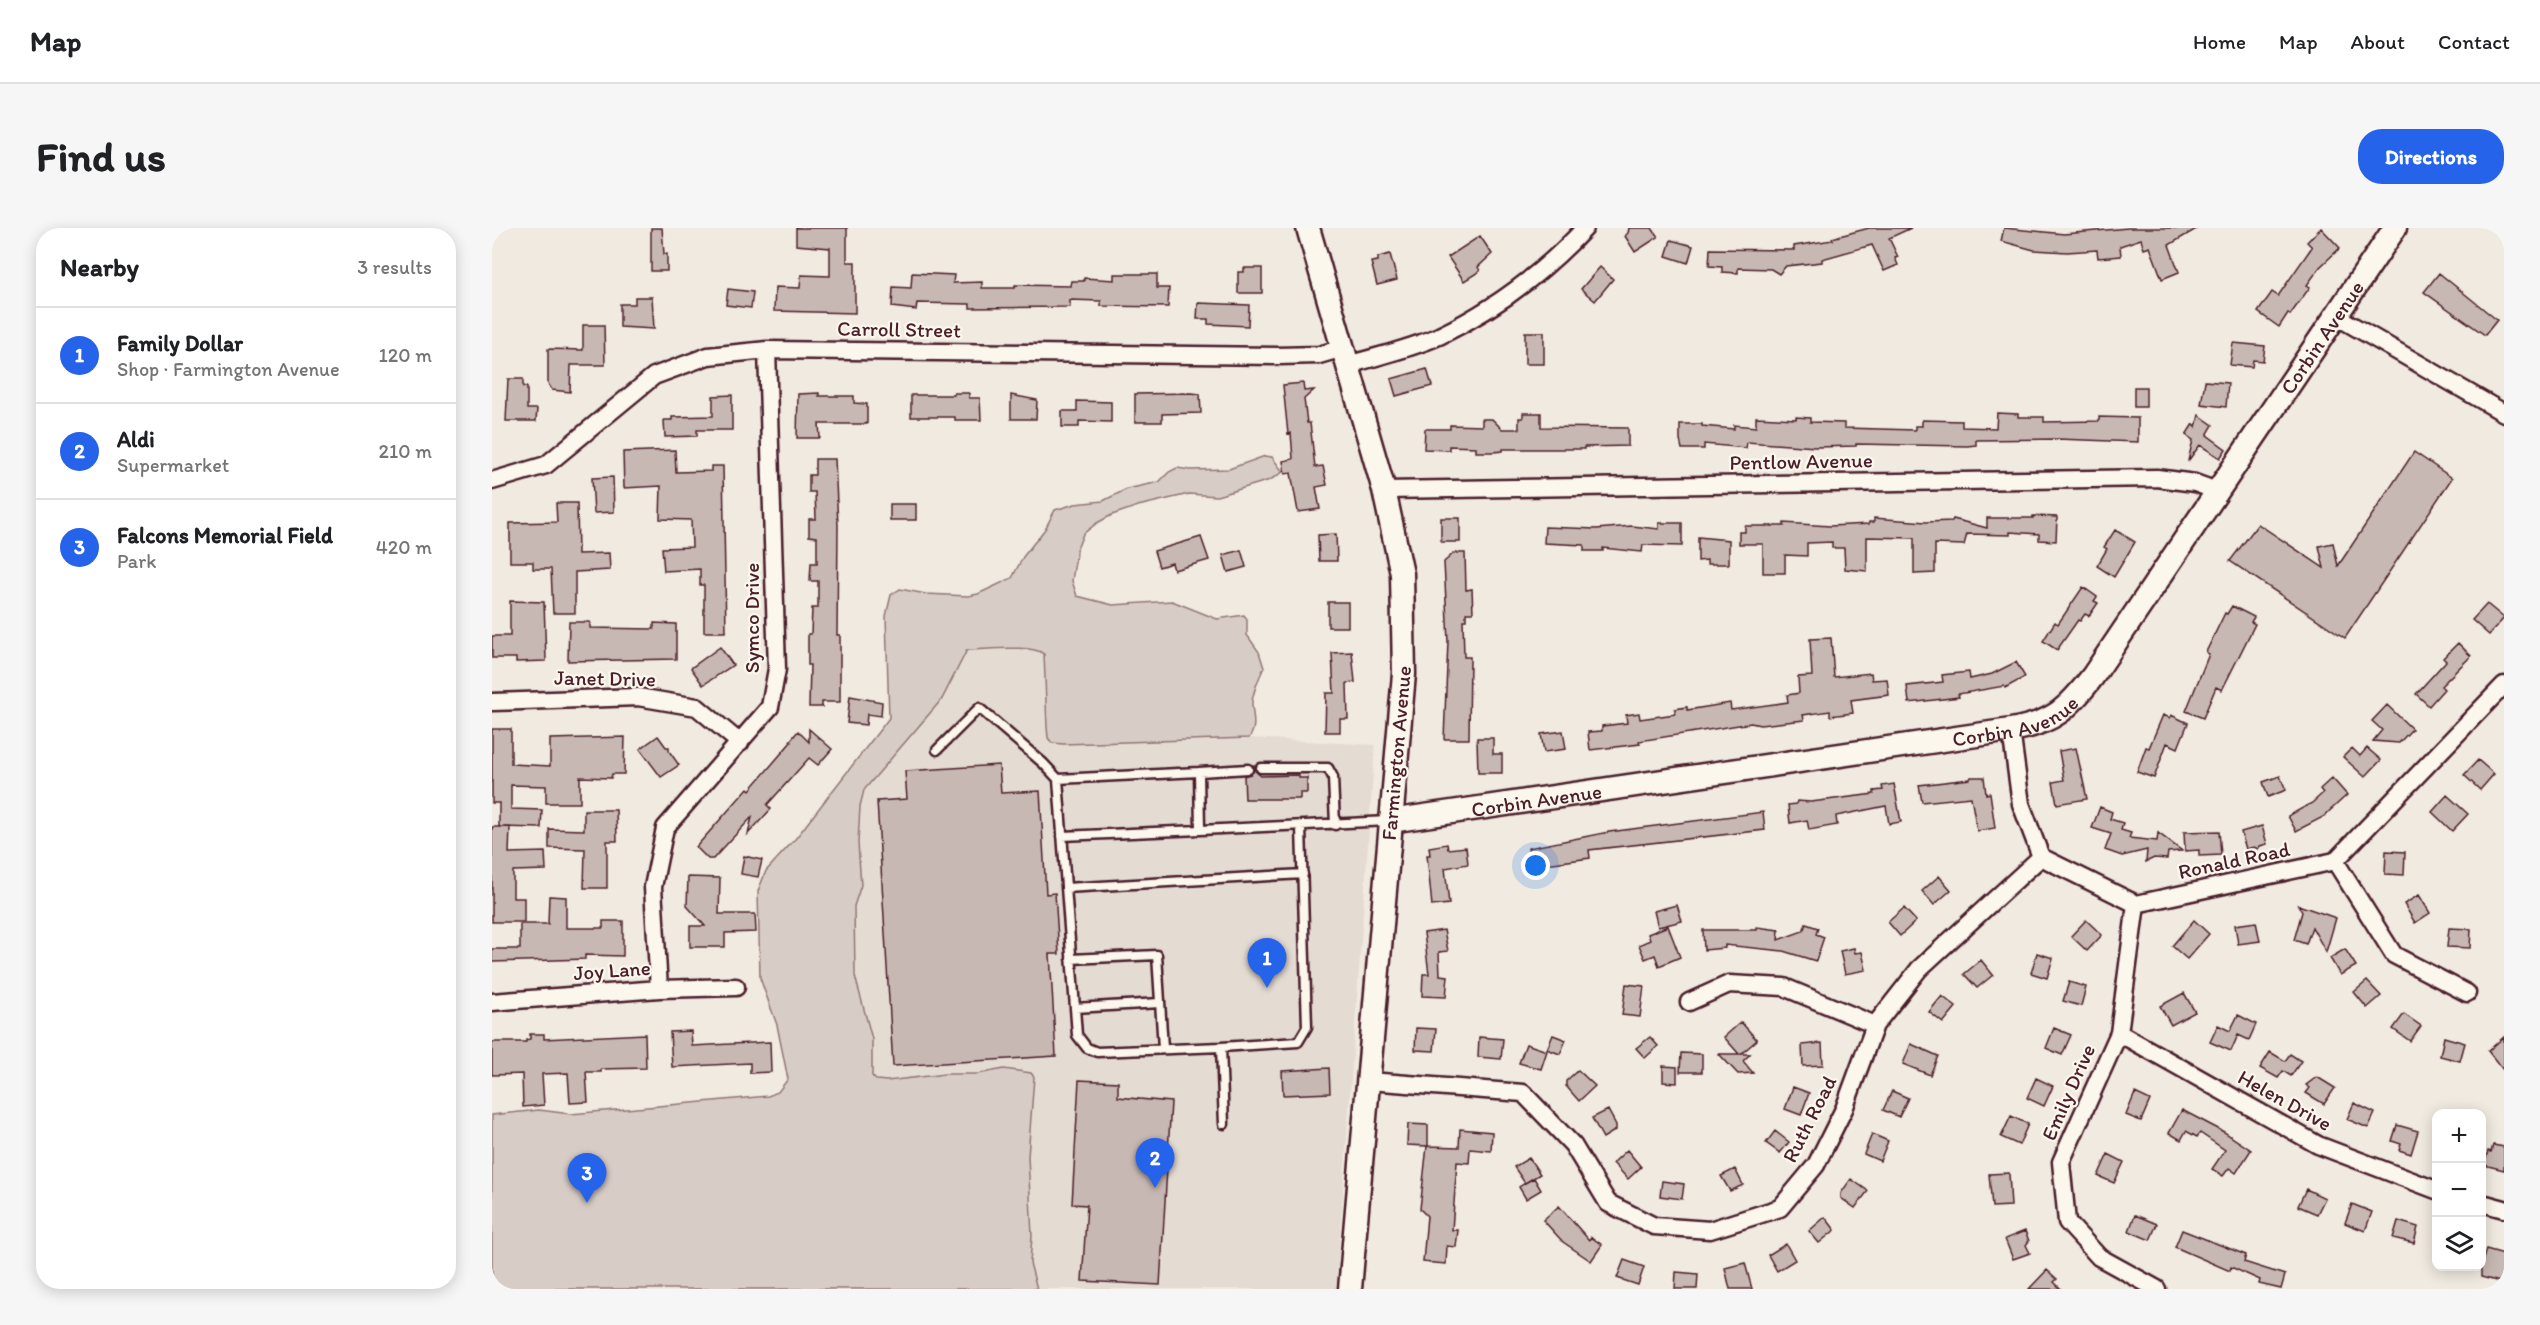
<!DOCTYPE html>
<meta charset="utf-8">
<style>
:root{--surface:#fff;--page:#f6f6f6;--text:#202124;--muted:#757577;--line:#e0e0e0;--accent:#2563eb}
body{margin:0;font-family:Itim,sans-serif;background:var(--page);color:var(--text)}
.controls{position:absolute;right:18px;bottom:18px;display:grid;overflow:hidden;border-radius:12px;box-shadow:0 3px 15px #0003}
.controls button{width:54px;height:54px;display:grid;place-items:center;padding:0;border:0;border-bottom:2px solid var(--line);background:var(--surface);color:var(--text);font:30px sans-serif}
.you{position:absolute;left:1044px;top:638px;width:21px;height:21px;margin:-15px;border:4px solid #fff;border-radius:50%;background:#1a73e8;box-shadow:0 0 0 9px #1a73e833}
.badge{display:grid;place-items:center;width:39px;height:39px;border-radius:50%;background:var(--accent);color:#fff;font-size:20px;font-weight:700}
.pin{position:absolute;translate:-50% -50px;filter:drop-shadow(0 2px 3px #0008)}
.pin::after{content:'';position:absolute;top:32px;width:21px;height:18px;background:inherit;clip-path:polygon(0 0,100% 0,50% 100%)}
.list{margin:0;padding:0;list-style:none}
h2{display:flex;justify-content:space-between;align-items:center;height:78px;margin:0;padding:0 24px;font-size:26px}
h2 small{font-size:20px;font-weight:400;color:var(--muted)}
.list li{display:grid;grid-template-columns:39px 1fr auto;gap:18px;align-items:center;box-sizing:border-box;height:96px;padding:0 24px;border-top:2px solid var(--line)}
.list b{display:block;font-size:22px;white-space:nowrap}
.list p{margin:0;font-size:20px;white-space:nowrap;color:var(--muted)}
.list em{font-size:20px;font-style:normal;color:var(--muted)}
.icon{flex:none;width:33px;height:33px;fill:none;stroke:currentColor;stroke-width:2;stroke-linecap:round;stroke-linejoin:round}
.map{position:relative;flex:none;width:2012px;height:1061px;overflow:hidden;border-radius:24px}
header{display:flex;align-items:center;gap:36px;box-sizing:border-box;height:84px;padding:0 30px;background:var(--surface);border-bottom:2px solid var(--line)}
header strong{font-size:28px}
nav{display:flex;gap:33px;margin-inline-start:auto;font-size:21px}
.intro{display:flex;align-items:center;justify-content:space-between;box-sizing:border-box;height:144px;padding:0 36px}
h1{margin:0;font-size:42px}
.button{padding:15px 27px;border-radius:24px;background:var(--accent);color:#fff;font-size:21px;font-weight:700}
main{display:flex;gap:36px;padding:0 36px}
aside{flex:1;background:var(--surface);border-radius:24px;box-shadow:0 3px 15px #0003}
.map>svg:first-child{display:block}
.built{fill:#e4dbd2}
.green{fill:#d8ccc6;stroke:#917678;stroke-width:1.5}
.building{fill:#c8b8b3;stroke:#4a1f2b;stroke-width:1.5}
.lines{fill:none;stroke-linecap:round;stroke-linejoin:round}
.lane-casing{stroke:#4a1f2b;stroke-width:13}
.street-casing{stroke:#4a1f2b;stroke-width:21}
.secondary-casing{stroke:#4a1f2b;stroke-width:27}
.lane{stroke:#fbf7ec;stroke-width:8}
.street{stroke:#fbf7ec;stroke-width:16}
.secondary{stroke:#fbf7ec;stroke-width:22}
.labels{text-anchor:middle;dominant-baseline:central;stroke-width:4.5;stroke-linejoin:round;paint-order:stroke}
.street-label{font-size:21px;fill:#4a1f2b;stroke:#fbf7ec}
</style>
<header>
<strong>Map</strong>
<nav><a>Home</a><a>Map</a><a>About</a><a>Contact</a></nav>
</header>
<div class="intro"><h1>Find us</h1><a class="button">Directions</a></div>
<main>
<aside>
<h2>Nearby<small>3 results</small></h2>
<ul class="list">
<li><span class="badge">1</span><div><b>Family Dollar</b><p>Shop · Farmington Avenue</p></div><em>120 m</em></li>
<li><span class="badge">2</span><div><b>Aldi</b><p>Supermarket</p></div><em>210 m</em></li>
<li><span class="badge">3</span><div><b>Falcons Memorial Field</b><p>Park</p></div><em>420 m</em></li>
</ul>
</aside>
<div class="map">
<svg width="2012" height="1061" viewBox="0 0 2012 1061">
<rect width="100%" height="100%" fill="#f0eae0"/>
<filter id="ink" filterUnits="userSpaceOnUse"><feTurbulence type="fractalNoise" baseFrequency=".0167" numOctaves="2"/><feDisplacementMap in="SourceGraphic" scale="12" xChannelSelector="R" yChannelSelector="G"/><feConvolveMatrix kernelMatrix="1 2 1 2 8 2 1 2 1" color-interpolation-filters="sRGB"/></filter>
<g filter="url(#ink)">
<!-- built -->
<path class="built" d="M531,421L548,423L553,426L555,499L560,515L571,516L757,510L883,517L844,1061H545L538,1035L540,1008L536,929L542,849L512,841L486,846H453L395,853L384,852L380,848V811L363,748L362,678L369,657L366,615L368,578L372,562L450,471L475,422Z"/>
<!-- green -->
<path class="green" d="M773,228L780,229L791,244L778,252L725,268L697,266L646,278L620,287L605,295L591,306L585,321L580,353L585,368L621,377L680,373L725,391L752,387L755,391V407L767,424L772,440C768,447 759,469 760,477C761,489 765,499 757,510L571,516L560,515L556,510L555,499L552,426C539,416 494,422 475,422L450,471L372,562L368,578L366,615L369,657L362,678L363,748L380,811V848L384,852L395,853L453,846H486L512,841L539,845L542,849L536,929L540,1008L538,1035L545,1061H0V887L47,882L79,886L276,868L286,864L296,851L285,797L268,750L266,663L274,643L304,610L397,490L394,388L399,367L408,361L434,366L476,368L486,366L520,350L531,329L553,301L563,282L583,276L611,273L635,261L667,254L677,244L685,240L698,242L737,241Z"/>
<!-- building -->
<path class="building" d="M159,0H170L172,26H175V43H159Z
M304,0H355V34H363V85L282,83L283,59L308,60L309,47L338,48V20L304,17Z
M1137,0H1160L1166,9L1143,24L1133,8L1136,5Z
M1377,0H1419L1397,10L1406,29L1403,30L1406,37L1392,43L1380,17L1330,31V34L1294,38L1287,46L1279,41L1246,40V45L1230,44V39L1217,38L1218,21L1302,22V18L1341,12L1340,10Z
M1512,0L1572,6L1636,0H1706L1677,17L1687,44L1670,51L1658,19L1652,21L1649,11L1628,18L1629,28L1606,30L1605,22L1575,24L1542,22L1509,13Z
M1829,0L1848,20L1828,39L1815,57L1818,59L1798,87L1796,85L1787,99L1766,84L1780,64L1786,68L1820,19L1815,14Z
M988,8L1000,26L986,39L988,43L972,53L956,29Z
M1179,12L1201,18L1196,35L1174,28Z
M898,26L905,52L885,57L879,34L886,33V29Z
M1108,39L1121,51L1103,73L1089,61Z
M752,40H770V65H746V44H752Z
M420,45L462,47L461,55L490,54V60H523V57L578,58L579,53H592V50L622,52V46H665V60H677L676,79L609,78V73L578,72V79L478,80V76L425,75L424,82L400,79L401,59L419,60Z
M1947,45L2005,92L1993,107L1932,64Z
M236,61L261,64L259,80L234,77Z
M143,69H160L162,101L128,99V76H143Z
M706,75L757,77L756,98L716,96V91H705Z
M91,97H112L113,137H79L78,164L60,162L56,155V121L91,122Z
M1033,104H1052V136H1033Z
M1741,115L1773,118L1771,133L1761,132L1760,139L1738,137Z
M935,141L940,158L904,168L899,151Z
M16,151H31V159H35V181H45L44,193H14Z
M1713,153L1736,155L1734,179L1709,176Z
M811,155L812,163L822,162L812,171L815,195H818L823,239L831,238L835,257L824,259L828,281L806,284L799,245L793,246L791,233L801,231L799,205L796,206L791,157Z
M1642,159H1654V179H1642Z
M327,165V168H362V175L375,176V196H327L328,210H305L306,166Z
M462,165H477V170H488L489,192H463V189H419V167H462Z
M699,165L708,166L709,185L670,186V194H643V166Z
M240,167V202H205V208L173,209L172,192H180V189L221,188V168Z
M519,167L545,172L544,191H519Z
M585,173L619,174V194L587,193V199H570V183H585Z
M1031,185H1049V199L1136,200V218L1092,219V221H1011V223L1001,224H984V219L957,218V222L932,221L933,201H958V197L990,198V191H1000L1010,201H1027V190H1031Z
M1505,185L1526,186V189H1552V194L1607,193V189L1646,190V214L1565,211L1484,212V217L1475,218L1364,216V218L1324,219L1255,214L1254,220L1212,216V221H1190L1188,212V196H1210V198L1242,201V197L1264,199V189L1304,191V189L1318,190V194L1352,195V200L1423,202V198H1430V192L1470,193V199L1504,200Z
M1707,187L1721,197L1715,207L1734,221L1728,230L1708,217L1696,233L1701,212L1694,207L1701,196L1704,199Z
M183,222L184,244L219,243V238H231L234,404H212V357H208V341L172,343L170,320L200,319L199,292L168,291L169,258L132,260L131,224Z
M1922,224L1960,250L1853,410L1738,333L1766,296L1832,340L1827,318L1841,315L1846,338Z
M323,231H343L346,298L345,407H348V474H330V479H317L318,437H316V406H319L320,380H326V353H318L319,335H325V309L317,308V291H324L323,264H317V247H323Z
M121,249L122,284L102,285L100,250Z
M64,275H85L86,326L117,325L118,342L83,344V385H61L59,341H41V334H18V295L65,294Z
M398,276H424V292H398Z
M1541,288L1565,289L1564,313L1547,312V306L1518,304V307L1475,306L1472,317L1443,316V345L1422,346V310L1375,309V343L1353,341L1352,320H1340V314L1315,315V328L1293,327V345H1271V316H1247V304H1253V298H1292V295L1338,298L1377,296V294H1382V290L1434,294L1460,293L1461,291L1495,300V290H1541Z
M949,290H968V314H949Z
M1167,295H1190V318L1151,317L1150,324L1111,320V323H1092V317L1052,315L1053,299L1104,301L1140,298L1167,301Z
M1623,302L1643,314L1622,349L1605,338L1615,321L1612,319Z
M844,306L845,333H827L826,307Z
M709,309L717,332L682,342L680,335L667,339L662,323Z
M1206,309L1237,312V336H1215V332L1206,333Z
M749,322L754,339L736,344L731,327Z
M962,325H973L974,362L980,361L981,385H974V392H971L972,429H978L977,511H952L956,413L952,334Z
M1591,359L1605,369L1602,373L1606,375L1597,388L1593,386L1588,393L1586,392L1565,422L1551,413L1563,394L1566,396Z
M18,373L52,374L54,433L24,434V430H0V408H18Z
M836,374H856V399H836Z
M1995,376L2012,390L1997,407L1980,392Z
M1740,378L1762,389L1759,394L1763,396L1730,462L1724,459L1711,490L1694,483L1717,426L1714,424L1733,385L1735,386Z
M77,394H98V400L162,401V395L184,396V431L76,433Z
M1339,410L1342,449L1379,445L1380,452L1395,451L1397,467L1359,472L1361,485L1338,488V483L1311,487L1312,492L1268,497L1259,495L1147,513L1148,516L1098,522L1096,504L1110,503V498L1135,495L1134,487L1147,485L1148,491L1183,486V481L1195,479V482L1238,475L1239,482L1296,474L1295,467L1307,465L1306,449L1320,448L1318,411Z
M1966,415L1979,428L1949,458L1952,461L1937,478L1924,466L1954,433L1951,430Z
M228,419L241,437L211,457L199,440Z
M860,424L863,454L855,455L856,491H848V504H833L834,465H842L840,425Z
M1524,434L1533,449L1513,460L1512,458L1466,466L1467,469L1417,475L1415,458L1451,454L1450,447L1477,444L1478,451L1500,446Z
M358,468L390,474L389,488L375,486L374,497L355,495Z
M1895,477L1920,501L1907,515L1881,513L1890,502L1880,493Z
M1671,487L1678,490L1679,487L1696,495L1686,520L1675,515L1662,550L1645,544L1654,519L1657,520Z
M0,501H19V536L58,538V511L133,509L132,546H120L119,550L88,549V575H54V558L19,557V581L50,582L49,600L7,599V575H0Z
M317,501L340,521L326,537L317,530L275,577L279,581L256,606L260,589L221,631H216L204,619L256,560L258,562L299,514L298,513L306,503L317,514Z
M1071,503L1074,521L1052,524L1049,506Z
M166,508L174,519H177V523L187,537L169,549L148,521Z
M985,510H1001V526H1010V545H986Z
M1584,520L1595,571L1565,576L1561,554L1572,552L1567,523Z
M1860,520L1868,528L1875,520L1889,532L1873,549L1851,529Z
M1986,532L2002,546L1988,562L1972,547Z
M507,537L509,565L548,563L554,666L563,665L567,726H558L564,828L401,838L385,573L415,571L413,543Z
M761,537H763V543L769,548L807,547V550H815V565H808V571H753L752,548L761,544Z
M1788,548L1794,562L1776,569L1771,554Z
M1479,549H1492L1494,566L1498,565L1503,600L1485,603L1479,569L1430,574L1427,557L1478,551Z
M1840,550L1855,567L1831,589L1804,603L1796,588L1820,575L1831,565L1828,561Z
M1402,556L1409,594L1397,596L1394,578L1344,588L1345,597L1317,602L1315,592L1298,595L1296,577L1304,576L1305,573L1319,574L1382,566V563L1391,562L1390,558Z
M1955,567L1976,586L1960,603L1940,584Z
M1608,579L1620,584L1618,591L1631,595L1629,602L1639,605L1637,610L1665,613L1666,605L1690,623L1676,624L1675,631L1662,630L1654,634L1655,622L1630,628L1613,622L1619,606L1600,600Z
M92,582H124L125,613H115V660H92L93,621L57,620V601L92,602Z
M1271,584L1273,602L1097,622L1098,630L1039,638L1036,620L1117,604Z
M1770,598L1775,616L1768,618L1766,621L1762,619L1754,621L1749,604Z
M0,599H18L17,625L53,624L54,642L21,643V670H32V694H0Z
M1727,603L1729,627L1707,628V622L1693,623L1692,604Z
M955,616L956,621L974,619L976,636L953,640L957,676L940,678L935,627H938L937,619Z
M1894,623L1913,624L1912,647L1893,646Z
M252,628L270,632L266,649L249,646Z
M1447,648L1459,662L1442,677L1430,663Z
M196,649L228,650L227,686H263L264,704L233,705V719H198V698H213L195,678Z
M1927,667L1938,685L1923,695L1912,676Z
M57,668L74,669V700H111V693H131V728L93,727V731L0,734V721H28V696H56Z
M1185,677L1190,693L1166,699L1162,683Z
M1806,677L1844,690L1834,724L1820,699L1814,716L1802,712L1810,684Z
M1412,680L1424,693L1408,708L1396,694Z
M1594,692L1610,707L1595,723L1579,708Z
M1702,692L1717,706L1695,731L1680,718Z
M1764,694L1768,713L1746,716L1743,697Z
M1314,696L1326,700L1324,706L1332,709L1324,733L1291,723L1233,717V720L1212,722L1211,702H1265V699L1287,702L1286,712L1311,703Z
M1176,698L1188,729L1167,738L1163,727L1153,731L1147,717L1158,712L1156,706Z
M1957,700L1979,701L1978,720L1955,719Z
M952,702L956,723L947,724L948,747L956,748L954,769L930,768L931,746H937L932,705Z
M1362,720L1363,725L1370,724L1374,742L1353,746L1348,723Z
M1853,721L1864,738L1848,747L1838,730Z
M1545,725L1561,730L1555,750L1539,745Z
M1489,732L1501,747L1485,760L1472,746Z
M1875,753L1889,768L1875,780L1862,764Z
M1577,754L1594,759L1589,778L1571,773Z
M1134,756L1152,758L1148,789L1130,787Z
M1692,765L1703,784L1679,797L1668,778Z
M1450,768L1464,779L1451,795L1437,784Z
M1912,786L1929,798L1918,813L1901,801Z
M1746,787L1764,796L1757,812L1746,807L1739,823L1718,814L1726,797L1738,803Z
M1249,794L1265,812L1249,826H1258L1251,833L1261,845L1246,846L1227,826H1247L1232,809Z
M924,800L944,801L942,823L923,822Z
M1562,800L1579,807L1570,827L1554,820Z
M199,803L200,818L278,814L279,844L258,845V835L180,839L178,804Z
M38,806H52V811L153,806L154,840L109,841V844H94L96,874L78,875L76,845L50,846L52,877L31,879L30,846L0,847V814H34V812L38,811Z
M1061,807L1074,812L1068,826L1055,821Z
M987,809L1011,811L1009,831L986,829Z
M1158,809L1166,818L1153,830L1144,820Z
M1952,809L1973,815L1968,833L1948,828Z
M2012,809V843L1996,823Z
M1330,815L1331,837L1311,838L1310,817Z
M1034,816L1055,823L1049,841L1027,835Z
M1419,816L1446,828L1438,847L1411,836Z
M1778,824L1793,833L1798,826L1809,833L1799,848L1791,843L1786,850L1768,840Z
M1189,825L1210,826V844H1188Z
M1171,838L1185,839V855L1171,854Z
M837,840L838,865L791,867L790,843Z
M1086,842L1103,858L1087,873L1074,858V853Z
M1825,849L1843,860L1832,876L1814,865L1818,860L1814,857Z
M1544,850L1561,858L1552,878L1535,870Z
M587,852L626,854V869L679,874L668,1057L590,1053L595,977L580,976Z
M1301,859L1317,865L1309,887L1293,881Z
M1400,863L1416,870L1407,889L1391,882Z
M1643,865L1658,872L1649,893L1634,887Z
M1862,875L1883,885L1876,900L1855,891Z
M1116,882L1124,897V902L1111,910L1100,890Z
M1690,882L1732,904L1759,922L1744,945L1737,940L1731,948L1720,941L1733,922L1708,905L1705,909L1694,903L1689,912L1677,905Z
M1519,888L1536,896L1527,917L1509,909Z
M916,896L936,897V918L967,919L968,901L1000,904L999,923L978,921L977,935L965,934L960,1002H966L964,1019L955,1018L954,1036L931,1034L935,988L928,981L935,918L915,917Z
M1905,897L1926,903L1919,926L1907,922L1909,916L1900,913Z
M1283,903L1297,914L1288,925L1274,915Z
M1380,906L1396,913L1388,933L1372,926Z
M2001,917L2012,919V942L1992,937L1996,923L1999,924Z
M1135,922L1149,939L1136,951L1121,935Z
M1616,926L1632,934L1622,955L1606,948Z
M1037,930L1048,946L1033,955L1042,950L1049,962L1034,971L1027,959L1033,955L1022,939Z
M1243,941L1251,957L1238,963L1229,948Z
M1517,945L1519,978L1500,979L1497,946Z
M1359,951L1376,963L1363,980L1349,970V965Z
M1170,953L1192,956L1190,971L1168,968Z
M1814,961L1833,970L1825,986L1806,978Z
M1860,976L1880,984L1873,1003L1853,995Z
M1067,978L1097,1012L1099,1009L1110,1017L1099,1033L1071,1014L1051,992Z
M1643,987L1665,996L1658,1012L1637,1003Z
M1333,989L1343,1002L1327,1015L1317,1003Z
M1906,993L1926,999L1922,1015L1901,1010Z
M1690,1002L1754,1027L1752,1034L1793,1047L1789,1061L1767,1056L1768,1052L1739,1039L1738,1043L1683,1019Z
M1533,1003L1537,1013L1534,1017L1538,1025L1521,1031L1513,1011Z
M1294,1016L1303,1032L1285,1043L1276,1027Z
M1994,1021L2012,1026V1039L2008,1054L1989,1049V1038Z
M1132,1032L1152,1039L1146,1057L1125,1050Z
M1253,1035L1260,1061H1238L1233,1040Z
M1555,1042L1565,1051L1562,1054L1569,1061H1537Z
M1184,1044L1206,1046L1205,1061H1183Z"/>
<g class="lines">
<defs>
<path id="lane" d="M445,522L487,480L551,535L566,551
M769,540H836L841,549L843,597
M707,544L756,541
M570,608L708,602
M574,660L811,646
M579,731L665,727L671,820
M583,780L668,775
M729,819L806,814L815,799L809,599
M732,896L729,819L605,824L595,820L585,807L566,551L707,544L708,602L897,593"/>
<path id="street" d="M1844,88L2012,185
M856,137C886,128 918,121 947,108C1003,81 1051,45 1093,0
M0,253L54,237L162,148L216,128L275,122L785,128L827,127L851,120
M892,262L1665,250L1703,255L1725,263
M0,474L146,469L205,479L248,515
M1519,502L1529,576L1549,629L1644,676L1843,633L2012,457
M1843,633L1902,727L1975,765
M1644,676L1627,805L1569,934L1575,994L1607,1029L1665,1061
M167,761L161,659L173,600L278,479L285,441L275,122
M0,774L167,761L244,759
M1197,774L1237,756L1292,759L1383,797
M1627,805L1826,917L1944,962
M877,853L1031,865L1081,917L1116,975L1162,998L1218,1002L1288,980L1324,937L1352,881L1383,797L1427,741L1549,629
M1990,975L2012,981"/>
<g id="secondary">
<path d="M816,0L892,262L910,346L912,446L858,1061"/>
<path id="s1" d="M898,593L1519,502C1561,495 1576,481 1601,448L1903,0"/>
</g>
</defs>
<!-- lane casing -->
<use href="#lane" class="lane-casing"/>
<!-- street casing -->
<use href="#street" class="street-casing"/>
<!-- secondary casing -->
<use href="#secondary" class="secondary-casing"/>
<!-- lane -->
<use href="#lane" class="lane"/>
<!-- street -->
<use href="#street" class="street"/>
<!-- secondary -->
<use href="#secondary" class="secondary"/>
</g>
</g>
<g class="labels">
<!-- street labels -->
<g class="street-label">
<text transform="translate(407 101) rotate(1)">Carroll Street</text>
<text stroke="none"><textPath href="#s1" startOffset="1138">Corbin Avenue</textPath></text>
<text transform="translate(1309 233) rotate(-1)">Pentlow Avenue</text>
<text transform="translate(259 390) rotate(-90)">Symco Drive</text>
<text transform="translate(113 450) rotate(1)">Janet Drive</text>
<text stroke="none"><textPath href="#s1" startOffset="634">Corbin Avenue</textPath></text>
<text transform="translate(904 525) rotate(-85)">Farmington Avenue</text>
<text stroke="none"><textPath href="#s1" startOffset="148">Corbin Avenue</textPath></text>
<text transform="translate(1742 632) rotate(-12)">Ronald Road</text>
<text transform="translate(120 742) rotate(-4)">Joy Lane</text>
<text transform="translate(1576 864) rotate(-66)">Emily Drive</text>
<text transform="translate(1793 872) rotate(29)">Helen Drive</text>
<text transform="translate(1317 891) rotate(-63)">Ruth Road</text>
</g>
</g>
</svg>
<div class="controls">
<button>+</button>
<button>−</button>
<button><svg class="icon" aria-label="layers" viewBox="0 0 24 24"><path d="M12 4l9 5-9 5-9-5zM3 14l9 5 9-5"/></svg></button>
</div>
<div class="you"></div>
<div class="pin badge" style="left:775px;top:760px">1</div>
<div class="pin badge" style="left:663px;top:960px">2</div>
<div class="pin badge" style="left:95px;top:975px">3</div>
</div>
</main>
